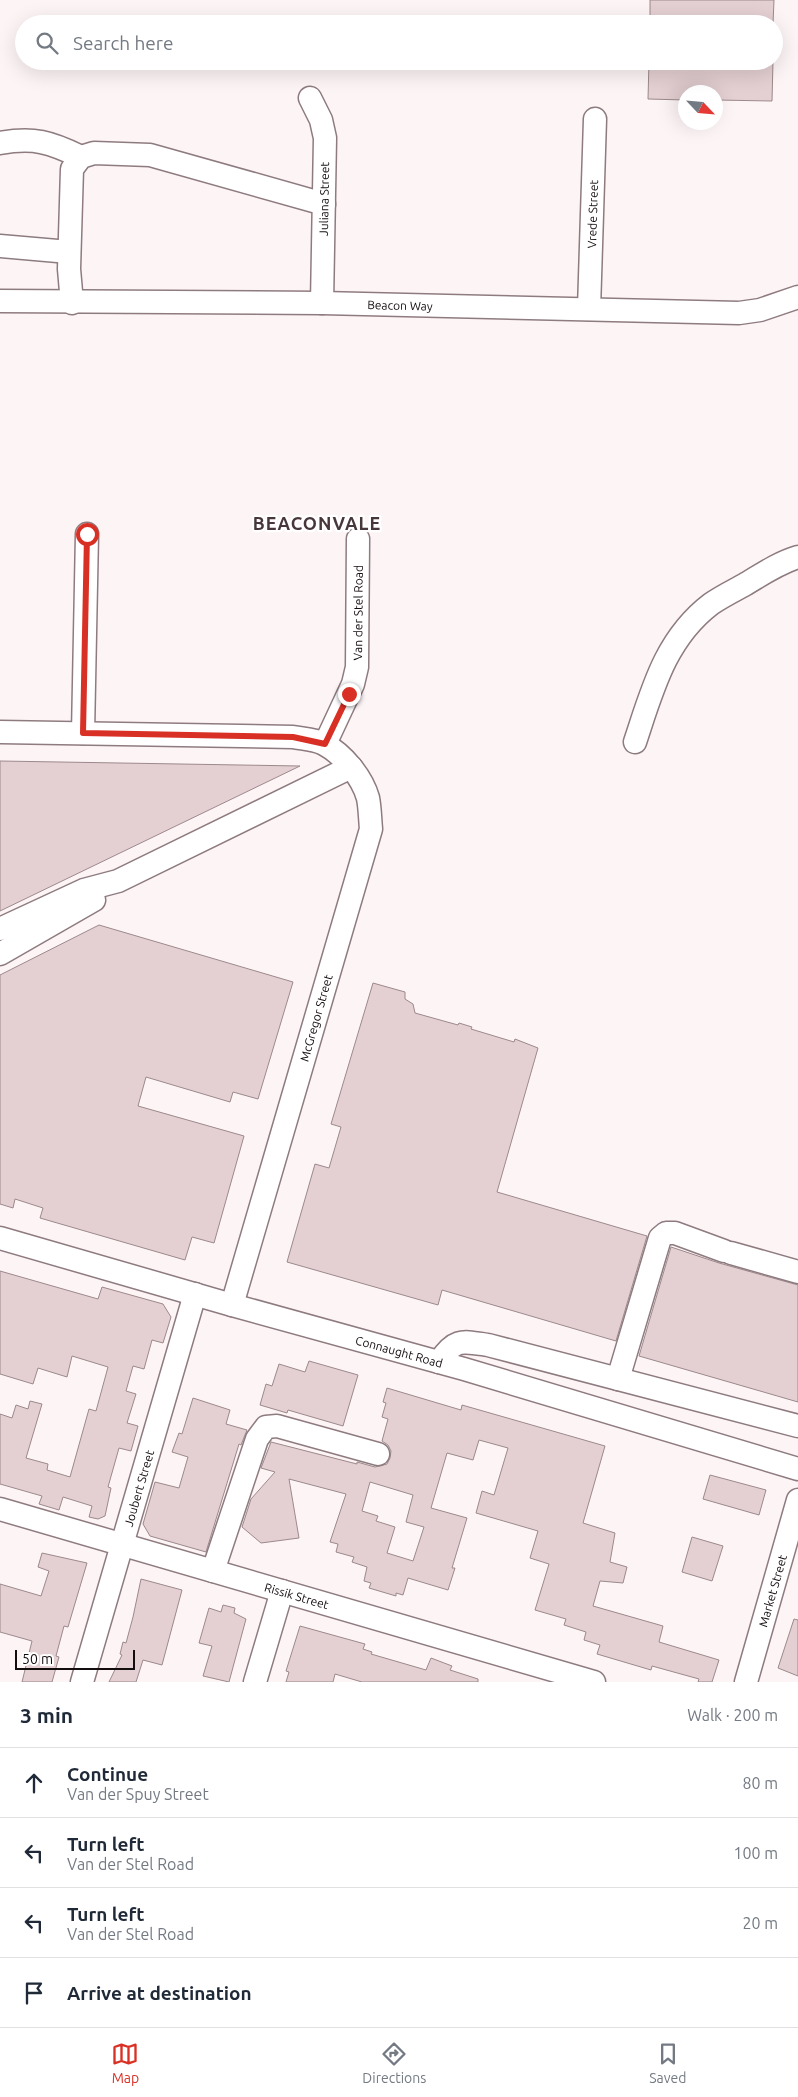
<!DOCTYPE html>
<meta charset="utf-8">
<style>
:root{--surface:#fff;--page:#f2f2f3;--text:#1f2937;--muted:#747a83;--line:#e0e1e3;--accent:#d93025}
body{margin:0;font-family:Ubuntu,sans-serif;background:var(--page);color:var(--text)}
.compass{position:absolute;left:678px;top:85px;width:45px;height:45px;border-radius:50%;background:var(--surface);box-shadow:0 5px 20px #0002;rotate:116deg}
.scale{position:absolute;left:15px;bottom:12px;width:120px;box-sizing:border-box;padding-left:5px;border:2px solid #140d0e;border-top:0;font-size:14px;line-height:18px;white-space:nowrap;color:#140d0e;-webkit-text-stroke:4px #fff;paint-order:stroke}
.stop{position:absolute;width:15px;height:15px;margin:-11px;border:4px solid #d93025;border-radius:50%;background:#fff}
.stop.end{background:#d93025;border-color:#fff;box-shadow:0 1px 5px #0008}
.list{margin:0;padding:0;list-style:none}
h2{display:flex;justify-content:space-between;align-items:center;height:65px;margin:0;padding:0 20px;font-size:21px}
h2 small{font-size:16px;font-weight:400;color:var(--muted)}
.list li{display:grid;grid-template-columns:32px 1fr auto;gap:15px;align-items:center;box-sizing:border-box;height:70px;padding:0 20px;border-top:1px solid var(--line)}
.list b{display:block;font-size:19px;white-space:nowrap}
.list p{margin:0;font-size:16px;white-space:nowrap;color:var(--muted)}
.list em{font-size:16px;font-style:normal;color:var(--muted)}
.icon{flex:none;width:28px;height:28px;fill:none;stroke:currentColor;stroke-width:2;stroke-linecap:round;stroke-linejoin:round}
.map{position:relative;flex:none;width:798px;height:1682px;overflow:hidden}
.search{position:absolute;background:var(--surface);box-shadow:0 5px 20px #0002;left:15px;right:15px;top:15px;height:55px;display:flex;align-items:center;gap:12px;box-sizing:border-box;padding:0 18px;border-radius:28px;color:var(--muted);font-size:19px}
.sheet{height:345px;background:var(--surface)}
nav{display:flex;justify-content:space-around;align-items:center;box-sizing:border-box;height:70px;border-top:1px solid var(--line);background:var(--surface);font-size:14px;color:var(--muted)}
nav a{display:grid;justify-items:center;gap:2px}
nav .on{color:var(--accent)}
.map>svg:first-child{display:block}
.building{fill:#e4cfd2;stroke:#9c898c;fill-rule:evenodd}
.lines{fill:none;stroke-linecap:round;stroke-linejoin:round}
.minor-casing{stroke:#8e7b7f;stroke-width:25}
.minor{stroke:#fff;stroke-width:22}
.route{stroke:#d93025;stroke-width:6}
.labels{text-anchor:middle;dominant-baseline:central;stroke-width:4.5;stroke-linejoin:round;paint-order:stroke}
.street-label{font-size:12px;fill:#140d0e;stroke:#fff}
.district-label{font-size:18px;font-weight:bold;letter-spacing:1px;fill:#47373a;stroke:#fff}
</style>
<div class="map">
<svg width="798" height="1682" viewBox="0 0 798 1682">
<rect width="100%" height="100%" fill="#fdf4f6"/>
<!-- building -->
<path class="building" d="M650,0H774L773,24H650Z
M649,61H773L772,101L716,100V92H686V100L648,99Z
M0,761L300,766L0,911Z
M99,925L293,982L258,1099L233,1092L230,1102L146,1077L138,1106L244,1136L214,1243L192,1237L185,1260L40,1218L43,1208L15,1199L13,1208L0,1204V975Z
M373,983L405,992V999L413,1004L415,1013L458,1025L459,1023L472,1027L471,1029L514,1042L515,1039L538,1048L497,1192L647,1236L616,1341L442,1290L438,1305L287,1262L315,1164L329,1168L341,1127L331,1124Z
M671,1247L719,1263L798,1285V1402L639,1356Z
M0,1271L98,1299L102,1287L163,1304L171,1317L163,1343L152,1340L144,1369L133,1366L126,1391L136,1394L127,1423L138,1426L131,1451L119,1448L108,1487L111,1488L105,1516L98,1519L89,1517L92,1506L63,1497L59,1510L39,1504L42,1496L0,1484V1414L12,1418L16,1405L28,1409L30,1401L42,1404L26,1458L48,1464L47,1470L70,1477L89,1409L96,1411L108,1367L72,1356L67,1377L38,1368L33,1384L0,1374Z
M309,1361L358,1375L343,1426L288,1410L287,1413L260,1405L266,1384L272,1386L279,1364L305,1372Z
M387,1388L461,1410L462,1405L605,1446L583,1523L615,1533L610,1562L627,1567L623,1583L600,1581L593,1606L663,1626L659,1642L719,1660L712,1682H698L699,1679L652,1666L651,1670L597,1654L600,1645L584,1640L586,1632L564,1625L566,1619L535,1610L549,1564L530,1558L538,1531L476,1513L482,1491L494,1495L508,1448L479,1440L473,1460L447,1453L431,1508L467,1518L452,1568H455L448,1590L408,1578L403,1595L396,1593V1596L369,1588L371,1583L364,1581L367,1567L352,1562L354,1557L336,1552L338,1544L330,1542L346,1494L289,1479L299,1538L261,1543L242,1527L251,1499L275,1472L261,1468L271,1442L357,1464V1462L375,1467L387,1464L390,1458L391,1451L388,1445L382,1441L388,1419L382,1417L386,1403L383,1402ZM370,1482L413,1495L406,1522L424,1527L413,1561L387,1553L395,1527L376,1521L378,1516L362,1511Z
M193,1398L230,1410L226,1424L247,1430L241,1445L239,1444L206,1552L150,1536L143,1524L155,1482L179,1488L188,1457L172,1452L179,1433L182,1434Z
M710,1475L766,1490L759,1515L703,1499Z
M692,1537L723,1546L712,1581L682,1572Z
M42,1553L87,1563L68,1627L64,1626L56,1656L59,1657L52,1682H22L32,1641L0,1632V1584L41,1596L49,1571L38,1567Z
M141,1579L182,1590L162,1665L143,1660L136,1682H109L122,1655L120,1654L123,1642L126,1643L133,1617Z
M223,1605L235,1608L234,1613L246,1619L229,1682L203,1676L212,1646L199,1643L209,1608L221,1612Z
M794,1619L798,1620V1676L778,1668Z
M300,1626L365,1644L363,1649L372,1652L371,1654L426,1670L431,1658L452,1666L450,1670L478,1679V1682H362L335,1674L333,1682H286L289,1672L286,1671Z"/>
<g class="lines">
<defs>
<g id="minor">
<path d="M310,98L321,120L325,138L322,303"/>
<path d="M0,143C34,137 50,142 81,157"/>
<path d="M0,246L69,252"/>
<path id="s1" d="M0,301L322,303L739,313L760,310L798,297"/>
<path d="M72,303L69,269L72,169L81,157L94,153L150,155L324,204"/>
<path id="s2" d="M589,309L595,119"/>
<path d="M0,732L293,737C303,739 314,739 324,744C343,754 362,777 368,798C370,808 370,819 371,829L232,1305"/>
<path d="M83,733L87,534"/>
<path d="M635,742C652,691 665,639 711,604C721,597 733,591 744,585C761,575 778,563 798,557"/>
<path id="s3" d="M325,744L353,684L357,667L358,539"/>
<path d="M0,929L84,890L118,881L351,767"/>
<path d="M0,954L94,900"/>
<path id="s4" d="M0,1238L232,1305L464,1369L798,1469"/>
<path d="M731,1253L798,1272"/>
<path d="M439,1362C455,1338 462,1341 488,1345L798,1426"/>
<path d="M618,1379L660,1238L666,1233H675L724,1251"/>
<path id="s5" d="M0,1509L594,1682"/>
<path d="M213,1571L257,1439L266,1427L277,1426L378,1454"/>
<path id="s6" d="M82,1682L195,1294"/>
<path d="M255,1682L282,1591"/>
<path id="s7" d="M746,1682L798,1500"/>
</g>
</defs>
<!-- minor casing -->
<use href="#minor" class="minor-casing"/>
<!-- minor -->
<use href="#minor" class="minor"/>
</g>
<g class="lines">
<!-- route -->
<path class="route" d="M87,534L83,733L293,737L325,744L349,694"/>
</g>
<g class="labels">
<!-- street labels -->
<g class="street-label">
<text transform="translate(324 199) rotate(-89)">Juliana Street</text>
<text stroke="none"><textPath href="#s2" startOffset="95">Vrede Street</textPath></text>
<text stroke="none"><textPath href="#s1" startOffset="400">Beacon Way</textPath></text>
<text stroke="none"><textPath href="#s3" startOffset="138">Van der Stel Road</textPath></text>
<text transform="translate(316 1018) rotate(-74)">McGregor Street</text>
<text stroke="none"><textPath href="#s4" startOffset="415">Connaught Road</textPath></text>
<text stroke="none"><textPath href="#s6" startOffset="202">Joubert Street</textPath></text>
<text stroke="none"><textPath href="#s7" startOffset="95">Market Street</textPath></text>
<text stroke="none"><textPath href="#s5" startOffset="309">Rissik Street</textPath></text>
</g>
<!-- district labels -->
<g class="district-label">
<text x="317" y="523">BEACONVALE</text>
</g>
</g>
</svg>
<svg class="compass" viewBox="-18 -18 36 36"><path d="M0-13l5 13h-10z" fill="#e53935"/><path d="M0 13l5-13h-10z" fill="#747a83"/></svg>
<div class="scale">50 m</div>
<div class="stop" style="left:87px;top:534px"></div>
<div class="stop end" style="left:349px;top:694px"></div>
<div class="search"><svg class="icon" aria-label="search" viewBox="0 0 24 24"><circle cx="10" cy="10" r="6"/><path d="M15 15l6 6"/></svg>Search here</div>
</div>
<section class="sheet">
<h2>3 min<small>Walk · 200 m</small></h2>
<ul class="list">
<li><svg class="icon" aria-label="ahead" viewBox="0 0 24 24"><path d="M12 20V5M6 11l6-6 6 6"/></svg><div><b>Continue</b><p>Van der Spuy Street</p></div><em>80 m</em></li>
<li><svg class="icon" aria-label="left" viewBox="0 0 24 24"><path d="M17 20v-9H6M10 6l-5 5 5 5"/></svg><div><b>Turn left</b><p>Van der Stel Road</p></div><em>100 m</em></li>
<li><svg class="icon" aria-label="left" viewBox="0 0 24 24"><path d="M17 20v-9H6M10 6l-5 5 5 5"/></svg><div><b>Turn left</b><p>Van der Stel Road</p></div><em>20 m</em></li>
<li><svg class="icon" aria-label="arrive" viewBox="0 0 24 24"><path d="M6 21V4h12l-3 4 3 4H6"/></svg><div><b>Arrive at destination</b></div></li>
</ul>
</section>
<nav>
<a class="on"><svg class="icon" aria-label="map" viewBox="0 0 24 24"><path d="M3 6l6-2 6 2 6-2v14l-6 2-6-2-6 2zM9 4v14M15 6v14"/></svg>Map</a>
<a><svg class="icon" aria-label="directions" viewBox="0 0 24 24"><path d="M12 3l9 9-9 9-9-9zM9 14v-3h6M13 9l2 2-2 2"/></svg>Directions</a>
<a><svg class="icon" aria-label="saved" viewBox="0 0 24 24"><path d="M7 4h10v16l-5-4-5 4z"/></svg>Saved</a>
</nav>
